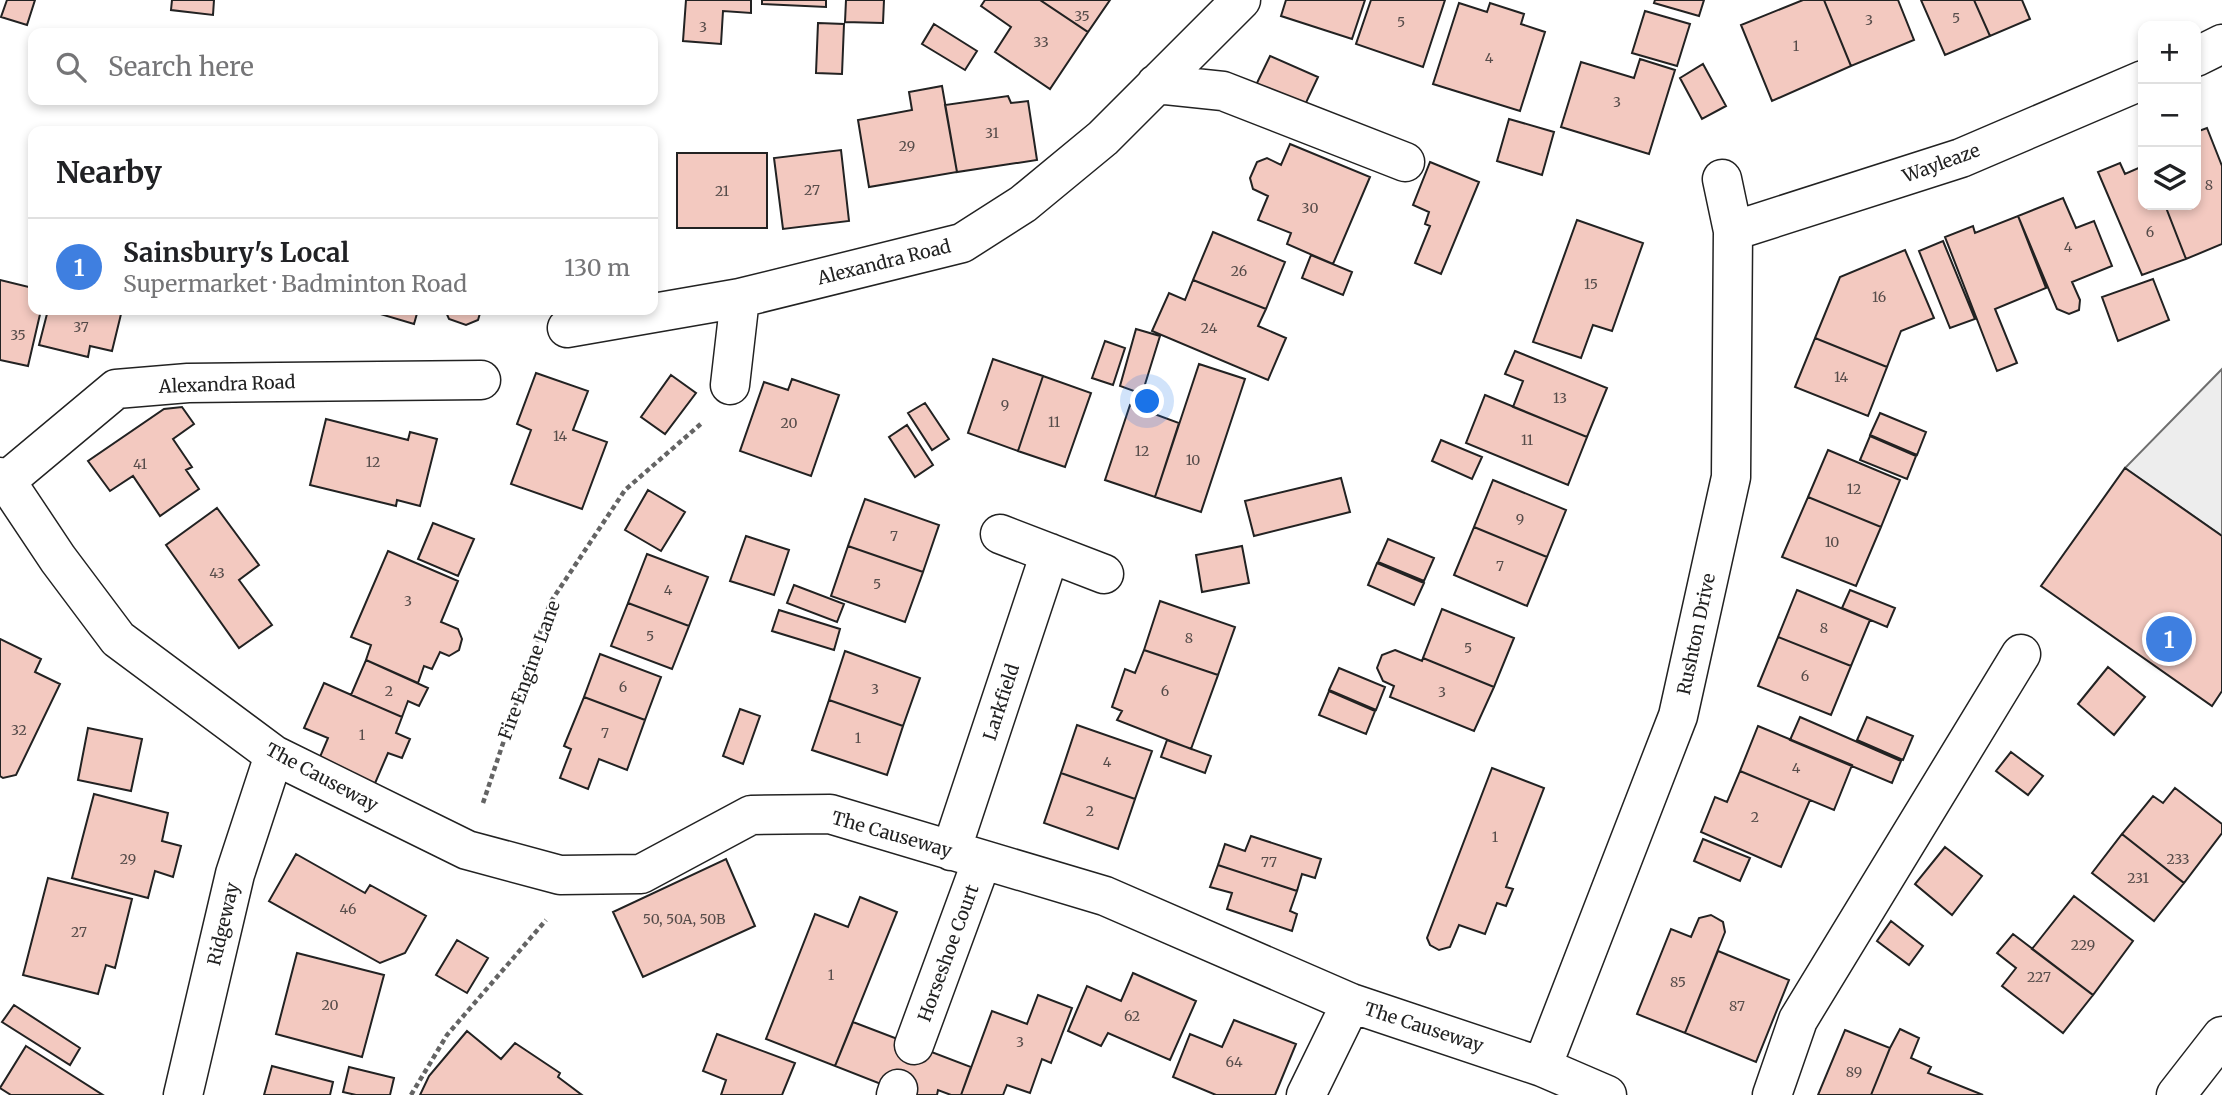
<!DOCTYPE html>
<meta charset="utf-8">
<style>
:root{--surface:#fff;--page:#f2f2f2;--text:#202124;--muted:#757577;--line:#e0e0e0;--accent:#7c3aed}
body{margin:0;font-family:Merriweather,serif;background:var(--page);color:var(--text)}
.controls{position:absolute;right:21px;top:21px;display:grid;overflow:hidden;border-radius:14px;box-shadow:0 4px 10px #0003}
.controls button{width:63px;height:63px;display:grid;place-items:center;padding:0;border:0;border-bottom:2px solid var(--line);background:var(--surface);color:var(--text);font:35px sans-serif}
.you{position:absolute;left:1148px;top:402px;width:24px;height:24px;margin:-18px;border:5px solid #fff;border-radius:50%;background:#1a73e8;box-shadow:0 0 0 10px #1a73e833}
.badge{display:grid;place-items:center;width:46px;height:46px;border-radius:50%;background:var(--accent);color:#fff;font-size:23px;font-weight:700}
.pin{position:absolute;translate:-50% -50%;border:4px solid #fff;box-shadow:0 2px 7px #0006}
.list{margin:0;padding:0;list-style:none}
h2{display:flex;justify-content:space-between;align-items:center;height:91px;margin:0;padding:0 28px;font-size:30px}
h2 small{font-size:23px;font-weight:400;color:var(--muted)}
.list li{display:grid;grid-template-columns:46px 1fr auto;gap:21px;align-items:center;box-sizing:border-box;height:98px;padding:0 28px;border-top:2px solid var(--line)}
.list b{display:block;font-size:26px;white-space:nowrap}
.list p{margin:0;font-size:23px;white-space:nowrap;color:var(--muted)}
.list em{font-size:23px;font-style:normal;color:var(--muted)}
.icon{flex:none;width:38px;height:38px;fill:none;stroke:currentColor;stroke-width:2;stroke-linecap:round;stroke-linejoin:round}
.map{position:relative;flex:none;width:2222px;height:1095px;overflow:hidden}
.search{position:absolute;background:var(--surface);box-shadow:0 4px 10px #0003;left:28px;top:28px;width:630px;height:77px;display:flex;align-items:center;gap:18px;box-sizing:border-box;padding:0 24px;border-radius:14px;color:var(--muted);font-size:26px}
.panel{position:absolute;background:var(--surface);box-shadow:0 4px 10px #0003;left:28px;top:126px;width:630px;height:189px;border-radius:14px}
.map>svg:first-child{display:block}
.parking{fill:#ededed;stroke:#6f6f6f;stroke-width:2}
.building{fill:#f3c9c0;stroke:#222;stroke-width:2}
.lines{fill:none;stroke-linecap:round;stroke-linejoin:round}
.minor-casing{stroke:#222;stroke-width:41}
.major-casing{stroke:#222;stroke-width:41}
.path{stroke:#646464;stroke-width:4.5;stroke-dasharray:5 3.5;stroke-linecap:butt}
.minor{stroke:#fff;stroke-width:38}
.major{stroke:#fff;stroke-width:38}
.labels{text-anchor:middle;dominant-baseline:central;stroke-width:5;stroke-linejoin:round;paint-order:stroke}
.number-label{font-size:14px;fill:#564c4a}
.street-label{font-size:18px;fill:#222;stroke:#fff}
</style>
<div class="map">
<svg width="2222" height="1095" viewBox="0 0 2222 1095">
<rect width="100%" height="100%" fill="#fff"/>
<!-- parking -->
<path class="parking" d="M2222,369V536L2125,468Z"/>
<!-- building -->
<path class="building" d="M7,0H35L27,25L1,17Z
M172,0H214L213,15L171,10Z
M686,0H751V13L723,11L721,44L683,41Z
M762,0H826V7L762,4Z
M846,0H884L883,23L845,22Z
M985,0H1040L1088,32L1050,89L995,52L1011,27L981,6Z
M1040,0H1110L1088,32Z
M1286,0H1365L1352,39L1281,16Z
M1371,0H1445L1423,67L1356,44Z
M1655,0H1704L1699,16L1654,3Z
M1803,0H1824L1851,66L1772,101L1741,25Z
M1824,0H1898L1914,40L1851,66Z
M1921,0H1974L1990,36L1945,55Z
M1974,0H2022L2030,19L1990,36Z
M1459,3L1487,12L1490,3L1524,14L1521,24L1545,32L1520,111L1433,84Z
M1645,11L1690,24L1677,66L1632,53Z
M818,23L844,24L842,74L816,73Z
M934,24L977,51L965,70L922,44Z
M1270,56L1318,77L1304,107L1256,85Z
M1640,59L1675,70L1649,154L1561,127L1581,62L1634,78Z
M1703,64L1726,106L1702,119L1680,78Z
M942,86L957,172L869,187L858,120L912,110L909,92Z
M1008,96L1011,103L1028,101L1037,160L957,172L945,105Z
M1509,119L1554,132L1542,175L1497,161Z
M2207,128L2222,166V244L2186,259L2165,205H2196V132Z
M1290,144L1370,177L1333,264L1287,244L1291,233L1258,220L1268,196L1253,189L1250,178L1257,162L1267,158L1281,165Z
M841,150L849,221L783,229L774,158Z
M677,153H767V228H677Z
M1430,162L1479,182L1441,274L1415,263L1430,226L1425,224L1429,212L1413,205Z
M2120,163L2125,174L2143,166V205H2165L2186,259L2142,275L2098,172Z
M2063,198L2076,228L2094,221L2112,266L2072,282L2080,300L2079,310L2069,314L2057,309L2018,216Z
M2018,216L2046,288L1995,309L2017,363L1997,371L1945,237L1973,226L1975,233Z
M1577,220L1643,243L1612,331L1593,325L1581,358L1533,342Z
M1213,232L1285,262L1266,309L1193,280Z
M1943,241L1975,319L1950,328L1919,251Z
M1905,250L1934,318L1901,331L1887,367L1815,338L1840,277Z
M1311,255L1352,272L1343,295L1302,278Z
M2153,279L2169,320L2118,341L2102,297Z
M0,280L33,288V310H41L28,366L0,360Z
M1193,280L1266,309L1258,326L1286,338L1268,380L1152,331L1169,293L1185,300Z
M48,310H122L112,351L90,346L88,357L39,345Z
M382,310H418L414,324L380,314Z
M445,310H481L478,320L466,325L449,319Z
M1136,329L1160,336L1142,394L1120,386Z
M1815,338L1887,367L1868,416L1795,387Z
M1105,341L1125,348L1113,385L1092,378Z
M1515,351L1607,388L1587,437L1513,407L1523,381L1505,374Z
M993,359L1043,376L1018,451L968,433Z
M1199,364L1245,379L1201,512L1155,497Z
M536,373L588,391L573,430L607,442L582,509L511,484L531,430L517,424Z
M671,375L696,393L665,434L641,417Z
M1043,376L1091,393L1065,467L1018,451Z
M792,379L839,395L811,476L740,451L764,382L788,390Z
M1485,395L1587,437L1568,485L1466,443Z
M925,403L949,439L932,450L908,413Z
M1130,405L1179,423L1155,497L1105,480Z
M182,407L194,424L173,439L192,467L186,470L199,489L160,516L133,476L110,491L88,461L164,409Z
M1880,413L1926,432L1917,455L1870,435Z
M326,419L408,440L410,432L437,439L420,506L397,500L396,506L310,485Z
M907,425L933,465L915,477L889,437Z
M1870,436L1916,456L1907,479L1860,460Z
M1441,440L1482,457L1472,479L1432,461Z
M1828,450L1900,480L1881,527L1808,497Z
M2125,468L2222,536V691L2212,706L2041,586Z
M1341,478L1350,512L1254,536L1245,501Z
M1493,480L1566,510L1547,557L1474,527Z
M648,490L685,512L661,551L625,530Z
M1808,497L1881,527L1856,586L1782,557Z
M865,499L939,525L923,572L848,546Z
M217,508L259,565L239,580L272,625L239,648L166,545Z
M433,523L474,539L458,576L418,559Z
M1474,527L1547,557L1527,606L1454,575Z
M746,536L789,550L774,595L730,581Z
M1388,539L1434,558L1424,581L1378,562Z
M848,546L923,572L905,622L831,596Z
M1242,546L1249,583L1202,592L1196,555Z
M388,551L458,581L441,622L458,629L462,639L459,650L449,656L440,652L432,669L424,666L418,683L366,660L371,645L351,637Z
M647,554L708,577L689,626L628,603Z
M1377,563L1424,583L1414,605L1368,585Z
M794,585L844,604L837,622L787,603Z
M1797,590L1870,620L1851,666L1778,637Z
M1850,590L1895,608L1887,627L1842,608Z
M1160,601L1235,627L1218,675L1144,650Z
M628,603L689,626L672,669L611,646Z
M1442,609L1514,638L1494,687L1423,658Z
M779,610L840,629L834,650L772,631Z
M1778,637L1851,666L1831,715L1758,686Z
M0,639L41,659L35,672L60,684L16,775L3,778L0,776Z
M1144,650L1218,675L1191,749L1117,720L1122,711L1112,707L1125,669L1135,673Z
M1395,650L1422,661L1423,658L1494,687L1474,731L1390,697L1394,686L1383,681L1377,668L1382,655Z
M845,651L920,678L903,726L829,700Z
M600,654L661,677L645,720L584,697Z
M366,660L428,688L419,706L408,701L402,717L351,695Z
M2108,667L2145,697L2114,735L2078,704Z
M1339,668L1385,687L1376,710L1329,690Z
M324,683L402,717L396,733L410,739L402,758L388,753L373,788L317,764L328,738L304,728Z
M1329,691L1375,711L1366,734L1319,715Z
M584,697L645,720L627,770L599,759L588,789L560,778L571,749L564,746Z
M829,700L903,726L887,775L812,750Z
M740,709L760,716L743,764L723,756Z
M1800,717L1901,761L1892,783L1790,740Z
M1867,717L1913,736L1903,760L1857,740Z
M1077,725L1152,751L1135,799L1061,773Z
M1758,726L1852,765L1834,810L1740,771Z
M88,728L142,739L131,791L78,780Z
M1167,740L1211,756L1205,773L1161,757Z
M2011,752L2043,776L2028,795L1996,771Z
M1492,768L1544,788L1506,887L1513,889L1506,906L1497,903L1485,934L1459,925L1450,947L1439,950L1430,945L1427,938Z
M1740,771L1810,800L1781,867L1701,832L1715,797L1727,802Z
M1061,773L1135,799L1118,849L1044,823Z
M2175,788L2222,824V833L2184,883L2122,834L2153,796L2163,803Z
M94,794L168,813L162,841L181,846L173,877L155,871L148,898L72,878Z
M2122,834L2184,883L2154,921L2092,873Z
M1251,836L1321,859L1315,878L1302,874L1297,891L1218,865L1225,844L1245,851Z
M1703,839L1750,858L1740,881L1694,861Z
M1945,847L1982,876L1952,915L1915,884Z
M296,854L365,893L370,885L426,916L405,953L380,963L269,901Z
M726,859L755,926L643,977L613,912Z
M1218,865L1297,891L1290,911L1297,914L1292,931L1227,909L1232,893L1210,887Z
M48,878L132,899L115,968L106,965L98,994L23,975Z
M2074,896L2133,941L2093,995L2032,949Z
M860,897L897,912L835,1066L766,1039L815,914L848,927Z
M1711,915L1723,922L1725,932L1685,1033L1637,1014L1671,929L1691,937L1699,918Z
M1891,921L1923,946L1909,965L1877,941Z
M2013,934L2093,995L2063,1033L2002,986L2016,968L1997,953Z
M457,940L488,958L467,993L436,975Z
M1718,951L1789,980L1756,1062L1685,1033Z
M297,953L384,975L362,1057L276,1034Z
M1133,973L1196,1001L1170,1060L1108,1033L1101,1046L1068,1031L1087,986L1121,1001Z
M1038,995L1072,1008L1051,1063L1042,1059L1030,1093L1007,1085L1003,1095H961L992,1011L1027,1024Z
M14,1005L80,1048L70,1065L2,1022Z
M1234,1020L1296,1044L1275,1095H1216L1173,1077L1190,1034L1222,1047Z
M853,1022L971,1067L961,1095H951L938,1090L937,1095H909L835,1066Z
M1900,1029L1919,1038L1911,1058L1931,1067L1928,1073L1983,1095H1871L1890,1048Z
M1845,1030L1890,1048L1871,1095H1818Z
M467,1031L501,1059L515,1043L560,1073L558,1077L582,1095H420L429,1076Z
M717,1034L795,1063L782,1095H721L726,1080L703,1071Z
M26,1046L103,1095H11L0,1088Z
M272,1066L333,1082L330,1095H264Z
M349,1067L394,1078L390,1095H356L343,1092Z"/>
<g class="lines">
<defs>
<path id="minor" d="M2196,57L2222,44
M1156,84L1223,91L1405,162
M1733,231L1961,158L2143,80
M567,328L740,298L962,243L1023,204L1103,138L1241,0
M730,385L740,298
M0,477L6,481L58,559L118,639L274,755L467,850L560,875L641,874L751,815L830,814L1105,896L1351,1003L1542,1067L1607,1095
M6,481L116,389L188,383L481,380
M1000,534L1104,574
M951,851L1050,553
M914,1045L982,860
M1542,1067L1678,716L1731,477L1733,231L1722,179
M183,1095L235,874L274,755
M896,1095L898,1089
M1306,1095L1351,1003
M1772,1095L1798,1020L2021,654"/>
<path id="major" d="M2176,1095L2222,1036"/>
</defs>
<!-- minor casing -->
<use href="#minor" class="minor-casing"/>
<!-- major casing -->
<use href="#major" class="major-casing"/>
<!-- path -->
<path class="path" d="M483,803L550,603L625,490L703,422
M411,1095L447,1035L546,920"/>
<!-- minor -->
<use href="#minor" class="minor"/>
<!-- major -->
<use href="#major" class="major"/>
</g>
<g class="labels">
<!-- number labels -->
<g class="number-label">
<text x="1082" y="16">35</text>
<text x="1956" y="18">5</text>
<text x="1869" y="20">3</text>
<text x="1401" y="22">5</text>
<text x="703" y="27">3</text>
<text x="1041" y="42">33</text>
<text x="1796" y="46">1</text>
<text x="1489" y="58">4</text>
<text x="1617" y="102">3</text>
<text x="992" y="133">31</text>
<text x="907" y="146">29</text>
<text x="2209" y="185">8</text>
<text x="812" y="190">27</text>
<text x="722" y="191">21</text>
<text x="1310" y="208">30</text>
<text x="2150" y="232">6</text>
<text x="2068" y="247">4</text>
<text x="1239" y="271">26</text>
<text x="1591" y="284">15</text>
<text x="1879" y="297">16</text>
<text x="81" y="327">37</text>
<text x="1209" y="328">24</text>
<text x="18" y="335">35</text>
<text x="1841" y="377">14</text>
<text x="1560" y="398">13</text>
<text x="1005" y="405">9</text>
<text x="1054" y="422">11</text>
<text x="789" y="423">20</text>
<text x="560" y="436">14</text>
<text x="1527" y="440">11</text>
<text x="1142" y="451">12</text>
<text x="1193" y="460">10</text>
<text x="373" y="462">12</text>
<text x="140" y="464">41</text>
<text x="1854" y="489">12</text>
<text x="1520" y="519">9</text>
<text x="894" y="536">7</text>
<text x="1832" y="542">10</text>
<text x="1500" y="566">7</text>
<text x="217" y="573">43</text>
<text x="877" y="584">5</text>
<text x="668" y="590">4</text>
<text x="408" y="601">3</text>
<text x="1824" y="628">8</text>
<text x="650" y="636">5</text>
<text x="1189" y="638">8</text>
<text x="1468" y="648">5</text>
<text x="1805" y="676">6</text>
<text x="623" y="687">6</text>
<text x="875" y="689">3</text>
<text x="389" y="691">2</text>
<text x="1165" y="691">6</text>
<text x="1442" y="692">3</text>
<text x="19" y="730">32</text>
<text x="605" y="733">7</text>
<text x="362" y="735">1</text>
<text x="858" y="738">1</text>
<text x="1107" y="762">4</text>
<text x="1796" y="768">4</text>
<text x="1090" y="811">2</text>
<text x="1755" y="817">2</text>
<text x="1495" y="837">1</text>
<text x="128" y="859">29</text>
<text x="2178" y="859">233</text>
<text x="1269" y="862">77</text>
<text x="2138" y="878">231</text>
<text x="348" y="909">46</text>
<text x="684" y="919">50, 50A, 50B</text>
<text x="79" y="932">27</text>
<text x="2083" y="945">229</text>
<text x="831" y="975">1</text>
<text x="2039" y="977">227</text>
<text x="1678" y="982">85</text>
<text x="330" y="1005">20</text>
<text x="1737" y="1006">87</text>
<text x="1132" y="1016">62</text>
<text x="1020" y="1042">3</text>
<text x="1234" y="1062">64</text>
<text x="1854" y="1072">89</text>
</g>
<!-- street labels -->
<g class="street-label">
<text transform="translate(1941 163) rotate(-20)">Wayleaze</text>
<text transform="translate(884 262) rotate(-14)">Alexandra Road</text>
<text transform="translate(227 384) rotate(-2)">Alexandra Road</text>
<text transform="translate(1696 634) rotate(-78)">Rushton Drive</text>
<text transform="translate(529 670) rotate(-70)">Fire Engine Lane</text>
<text transform="translate(1001 702) rotate(-72)">Larkfield</text>
<text transform="translate(322 777) rotate(28)">The Causeway</text>
<text transform="translate(892 834) rotate(16)">The Causeway</text>
<text transform="translate(223 924) rotate(-77)">Ridgeway</text>
<text transform="translate(948 953) rotate(-70)">Horseshoe Court</text>
<text transform="translate(1424 1027) rotate(18)">The Causeway</text>
</g>
</g>
</svg>
<div class="controls">
<button>+</button>
<button>−</button>
<button><svg class="icon" aria-label="layers" viewBox="0 0 24 24"><path d="M12 4l9 5-9 5-9-5zM3 14l9 5 9-5"/></svg></button>
</div>
<div class="you"></div>
<div class="pin badge" style="left:2169px;top:639px;background:#3f7fe0">1</div>
<div class="search"><svg class="icon" aria-label="search" viewBox="0 0 24 24"><circle cx="10" cy="10" r="6"/><path d="M15 15l6 6"/></svg>Search here</div>
<section class="panel">
<h2>Nearby<small></small></h2>
<ul class="list">
<li><span class="badge" style="background:#3f7fe0">1</span><div><b>Sainsbury's Local</b><p>Supermarket · Badminton Road</p></div><em>130 m</em></li>
</ul>
</section>
</div>
